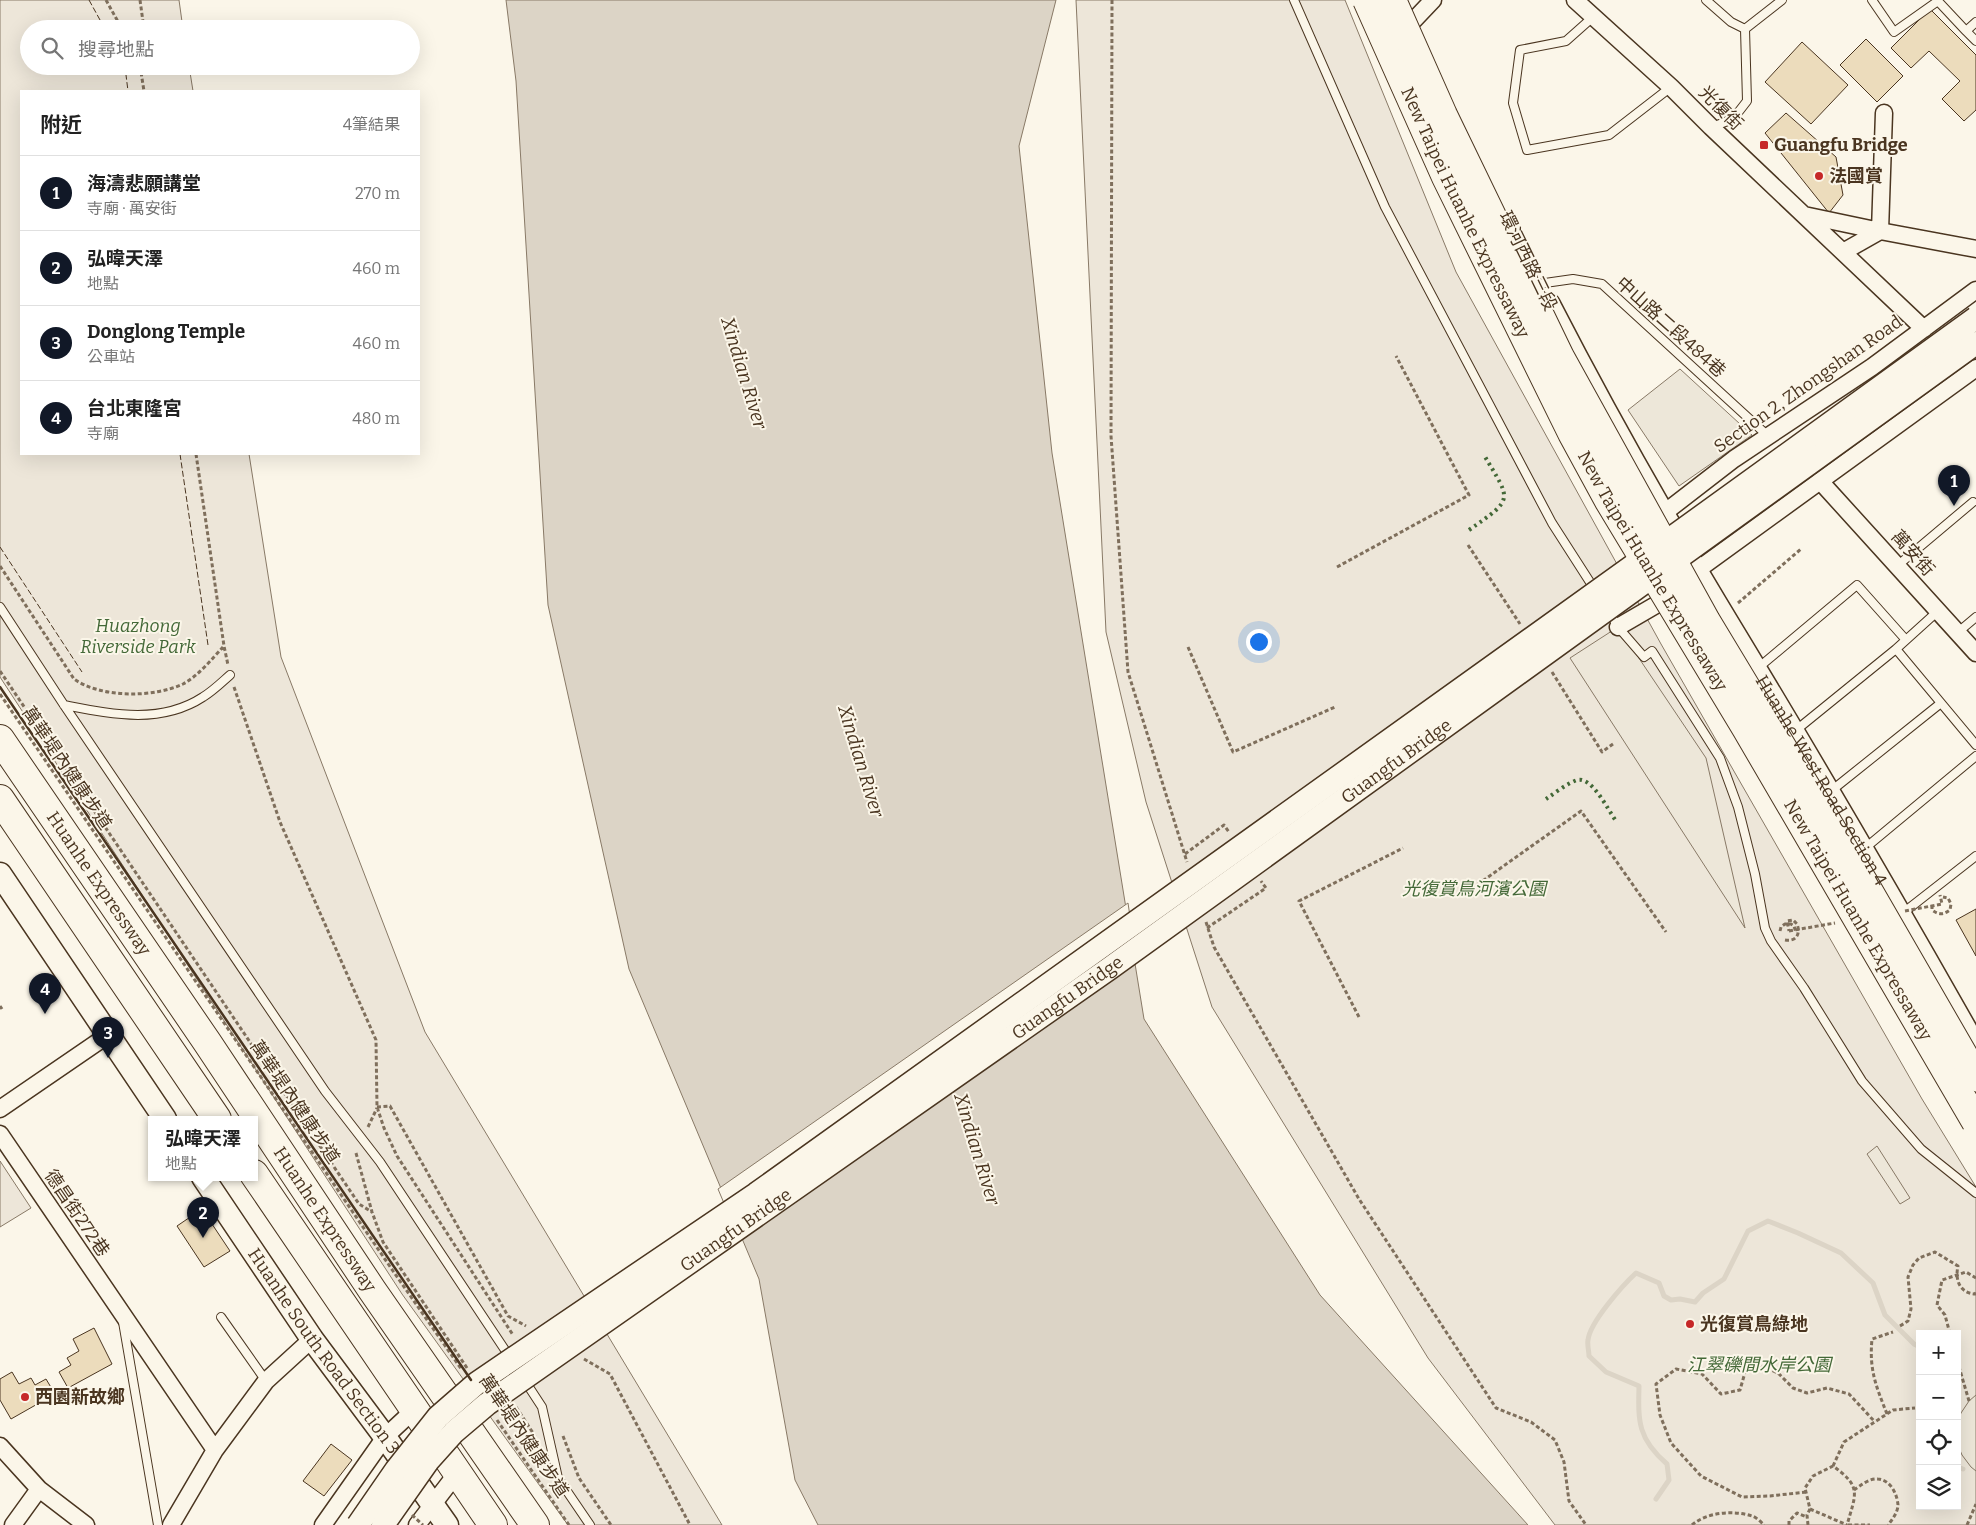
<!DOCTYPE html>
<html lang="zh-TW">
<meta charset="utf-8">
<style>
:root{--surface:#fff;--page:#f6f6f6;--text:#222;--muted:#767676;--line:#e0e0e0;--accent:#111827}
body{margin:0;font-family:Bitter,"Noto Sans TC",serif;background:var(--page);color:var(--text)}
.controls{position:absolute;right:15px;bottom:15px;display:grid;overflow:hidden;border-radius:0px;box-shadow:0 5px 20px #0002}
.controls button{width:45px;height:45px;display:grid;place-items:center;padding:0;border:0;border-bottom:1px solid var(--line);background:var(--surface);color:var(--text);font:25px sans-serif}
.you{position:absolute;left:1258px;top:641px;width:18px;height:18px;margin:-12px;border:4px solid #fff;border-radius:50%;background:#1a73e8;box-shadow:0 0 0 8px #1a73e833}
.badge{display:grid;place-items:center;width:32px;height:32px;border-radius:50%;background:var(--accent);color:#fff;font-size:16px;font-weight:700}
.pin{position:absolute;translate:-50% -41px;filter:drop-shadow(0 1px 2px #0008)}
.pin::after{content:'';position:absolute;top:26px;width:18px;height:15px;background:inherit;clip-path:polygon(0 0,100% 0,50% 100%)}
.popup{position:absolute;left:148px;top:1116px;width:110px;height:65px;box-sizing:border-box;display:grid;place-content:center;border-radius:0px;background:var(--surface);filter:drop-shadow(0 1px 4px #0005);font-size:16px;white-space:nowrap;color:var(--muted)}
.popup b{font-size:19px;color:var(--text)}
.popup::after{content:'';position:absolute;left:50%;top:100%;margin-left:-10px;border:10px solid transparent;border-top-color:var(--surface)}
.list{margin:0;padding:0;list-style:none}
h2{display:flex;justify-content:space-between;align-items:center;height:65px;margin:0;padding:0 20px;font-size:21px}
h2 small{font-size:16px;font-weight:400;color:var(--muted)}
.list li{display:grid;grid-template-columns:32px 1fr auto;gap:15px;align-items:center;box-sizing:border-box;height:75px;padding:0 20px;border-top:1px solid var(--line)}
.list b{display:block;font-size:19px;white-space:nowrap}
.list p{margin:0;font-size:16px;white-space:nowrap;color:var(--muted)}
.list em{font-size:16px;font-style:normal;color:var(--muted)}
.icon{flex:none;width:28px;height:28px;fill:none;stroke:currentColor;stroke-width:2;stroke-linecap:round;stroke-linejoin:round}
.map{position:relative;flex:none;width:1976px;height:1525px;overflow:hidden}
.search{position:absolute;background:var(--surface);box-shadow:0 5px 20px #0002;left:20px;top:20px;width:400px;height:55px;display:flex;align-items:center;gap:12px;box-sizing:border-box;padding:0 18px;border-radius:28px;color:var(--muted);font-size:19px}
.panel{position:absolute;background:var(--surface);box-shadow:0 5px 20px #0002;left:20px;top:90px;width:400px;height:365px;border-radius:0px}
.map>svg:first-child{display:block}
.green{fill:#ede6d9;stroke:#887966;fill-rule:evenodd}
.parking{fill:#ede7d9;stroke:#887966}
.water{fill:#dcd4c6;stroke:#887966}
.pier{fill:#fbf6e9;stroke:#887966}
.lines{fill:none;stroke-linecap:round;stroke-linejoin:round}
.stream{stroke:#dcd4c6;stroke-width:5}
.building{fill:#ecdcbc;stroke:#4a3520}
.lane-casing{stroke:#4a3520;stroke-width:10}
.street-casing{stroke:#4a3520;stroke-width:19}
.secondary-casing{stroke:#4a3520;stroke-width:25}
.highway-casing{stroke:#4a3520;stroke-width:30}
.path{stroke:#7f6f5c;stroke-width:3;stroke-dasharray:4 2.5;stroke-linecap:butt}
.lane{stroke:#fbf6e9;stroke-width:8}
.street{stroke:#fbf6e9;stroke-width:16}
.secondary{stroke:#fbf6e9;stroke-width:22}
.highway{stroke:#fbf6e9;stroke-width:28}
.secondary-bridge-casing{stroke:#4a3520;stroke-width:25;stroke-linecap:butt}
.highway-bridge-casing{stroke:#4a3520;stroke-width:30;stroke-linecap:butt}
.path-bridge{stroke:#7f6f5c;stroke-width:3;stroke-dasharray:4 2.5;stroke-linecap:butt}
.secondary-bridge{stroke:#fbf6e9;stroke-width:22}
.highway-bridge{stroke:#fbf6e9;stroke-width:28}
.hedge{stroke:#436837;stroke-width:4;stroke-dasharray:2.5 4;stroke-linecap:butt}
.fence{stroke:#4a3520;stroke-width:1;stroke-dasharray:6 2.5;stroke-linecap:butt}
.wall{stroke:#4a3520;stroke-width:2.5}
.poi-dot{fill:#c62828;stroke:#fbf6e9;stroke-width:2}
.labels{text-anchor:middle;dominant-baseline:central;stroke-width:4;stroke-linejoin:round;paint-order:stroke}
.street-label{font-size:18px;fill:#4a3520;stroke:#fbf6e9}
.poi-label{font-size:18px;font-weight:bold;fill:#4a3520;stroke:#fbf6e9;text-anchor:start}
.park-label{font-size:18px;font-style:italic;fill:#436837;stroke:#fbf6e9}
.water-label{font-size:19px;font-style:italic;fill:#4a3520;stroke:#fbf6e9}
</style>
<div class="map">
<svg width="1976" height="1525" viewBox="0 0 1976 1525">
<rect width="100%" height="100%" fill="#fbf6e9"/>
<!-- green -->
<path class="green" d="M0,0H179L183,29H29V66H189L193,91H21V454H249L281,657L425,1032L722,1525H568L402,1294L0,677Z
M1076,0H1345L1456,272L1661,644L1922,1099L1976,1187V1525H1555L1428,1358L1212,1007L1146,802L1106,632ZM1920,1334H1957V1506H1920Z
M0,1161L31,1208L0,1227Z"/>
<!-- parking -->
<path class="parking" d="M1680,369L1752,435L1679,486L1628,410Z
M1618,627L1706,758L1745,928L1570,658Z
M1877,1146L1910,1198L1900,1204L1867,1154Z
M1976,1395V1471L1971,1467L1962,1455L1957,1443V1423L1961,1413L1969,1401Z"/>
<!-- water -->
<path class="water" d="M506,0H1056L1019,146L1052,453L1144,1019L1320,1295L1528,1525H818L795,1480L759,1279L629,969L548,605L516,81Z"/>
<!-- pier -->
<path class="pier" d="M1128,903L1136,957L740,1241L718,1189Z"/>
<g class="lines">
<!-- stream -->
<path class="stream" d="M1957,1467L1963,1469
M1656,1499L1669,1480L1667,1464C1638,1439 1638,1422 1639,1386L1606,1372L1589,1356C1589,1351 1587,1345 1588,1340C1590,1322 1623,1285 1636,1273L1659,1283L1664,1296L1671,1300L1680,1299L1695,1302L1703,1293L1724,1279L1748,1231L1768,1221L1798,1233L1841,1253L1873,1283L1885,1315L1914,1344L1920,1347"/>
</g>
<!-- building -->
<path class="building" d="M1930,9L1976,55V110L1964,121L1942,99L1960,81L1929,51L1911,68L1891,48Z
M1866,39L1903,76L1877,102L1840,65Z
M1802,42L1848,85L1811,124L1765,82Z
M1786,113L1836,157L1843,195L1829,213L1765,133Z
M1976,909V956L1956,920Z
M202,1209L230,1251L204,1267L177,1226Z
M94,1328L112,1364L68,1388L59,1372L71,1365L67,1358L79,1351L73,1339Z
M12,1372L19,1384L31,1378L35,1385L46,1379L55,1394L11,1419L0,1400V1379Z
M331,1444L352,1460L324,1496L303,1481Z"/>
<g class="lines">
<defs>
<path id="lane" d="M1294,0L1385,207L1552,523L1595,590
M1706,0L1731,22L1745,29
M1872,0L1894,32L1938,1
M1937,0L1966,31L1976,22
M1593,17L1566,41L1520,50L1513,103L1527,150L1609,135L1671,87
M1745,29L1782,0
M1966,31L1976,41
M1712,127L1733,119L1747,101L1745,29
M1538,284L1573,279L1602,284L1768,436
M1897,566L1973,502
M0,607L64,705L325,1091L380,1162L511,1359
M1608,610L1618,627L1644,657L1652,651L1720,758L1738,807L1755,874L1765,928L1771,941L1804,988L1862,1081L1921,1149L1976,1193
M1938,611L1896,649L1976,745
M1957,633L1976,617
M1758,668L1857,585L1906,640
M64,705C111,714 160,725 203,697C213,691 222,682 230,675
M1795,731L1896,649
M1831,791L1941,703
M1864,849L1976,756
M1903,913L1976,856
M221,1317L266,1381
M123,1322L158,1525
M525,1381L542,1407L558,1478L590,1525"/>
<path id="street" d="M1575,0L1671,87L1711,127L1924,329
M1414,20L1433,0
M1884,113L1880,231L1976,249
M1804,215L1880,231
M1843,252L1880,231
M1820,481L1976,653
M1655,520L1734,459L1872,367L1976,290
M1618,627L1673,595L1696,571L1976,368
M0,1109L108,1035
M0,1134L215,1450
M0,1446L39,1489L86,1525
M13,1525L39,1489
M171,1525L215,1450L266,1381L312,1339
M323,1525L385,1437L414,1410
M417,1525L457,1473"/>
<g id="secondary">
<path id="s1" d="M1549,305C1606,416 1668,525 1733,632C1816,769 1897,908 1976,1048"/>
<path d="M0,874L165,1119"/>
<path id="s2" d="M203,1177L312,1339L385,1437L447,1525"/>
</g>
<g id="highway">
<path id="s3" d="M0,739L207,1042L372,1290L535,1525"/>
<path d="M0,799L217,1119"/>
<path d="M254,1174L493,1525"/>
</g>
</defs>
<!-- lane casing -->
<use href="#lane" class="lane-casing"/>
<!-- street casing -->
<use href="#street" class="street-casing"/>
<!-- secondary casing -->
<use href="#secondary" class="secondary-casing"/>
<!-- highway casing -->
<use href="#highway" class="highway-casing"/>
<!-- path -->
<path class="path" d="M106,0L122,29
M140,0L144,29
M1112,0L1111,436L1128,672L1187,862
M140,66L144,91
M196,454L224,646L228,665
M1468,545L1520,624
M0,566L74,679C101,698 153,698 183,684C198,676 212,659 223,647
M1337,567L1469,495L1396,356
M1738,603L1801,549
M1188,647L1233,752L1335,707
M0,671L359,1204L372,1212
M1552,672L1602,752L1613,744
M234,687L280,822L376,1040L377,1107L384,1128L397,1156L513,1335
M0,694L393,1271L462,1370
M1185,854L1224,825L1229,832
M1467,892L1581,811L1666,932
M1932,905V910C1939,915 1943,915 1950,910L1951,904L1948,898L1943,897
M1206,922L1214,947L1359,1199L1496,1408L1531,1422L1555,1440L1564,1462L1569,1501L1586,1525
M1207,928L1266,888L1261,881
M1780,931L1781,927L1785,924H1791L1794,926L1796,933
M1785,940C1796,942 1801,934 1797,924L1793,920L1787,921L1789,931
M0,1006L2,1009
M1359,1017L1299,901L1403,848
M377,1107L390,1106L508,1316L526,1326
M368,1127L377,1108
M356,1153L372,1212L383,1242L467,1368
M1900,1326L1908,1321L1911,1309L1908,1277L1913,1265L1919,1258L1935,1252L1958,1266C1955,1279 1959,1293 1975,1294L1976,1292
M1950,1334L1945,1315L1937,1305L1942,1280L1966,1272L1976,1278
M584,1359L610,1374L690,1525
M1957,1360L1969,1401
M516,1407L535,1436
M1887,1414C1876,1386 1869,1370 1872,1339L1893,1332
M1957,1418H1959
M497,1420L569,1525
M563,1436L579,1478L611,1525
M1833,1466L1844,1442L1893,1410L1915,1408
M1854,1490C1860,1486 1869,1478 1878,1479C1890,1480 1897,1493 1898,1505C1898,1512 1892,1520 1888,1525
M1806,1492L1770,1496L1742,1497L1701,1476L1671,1443L1660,1415L1656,1384L1676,1369L1702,1374L1721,1394L1740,1390L1746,1369L1764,1367L1778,1373L1793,1388L1807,1393L1827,1388L1849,1394L1875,1422
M1810,1509L1847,1525
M1692,1525C1707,1512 1734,1510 1752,1516C1756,1517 1761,1522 1764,1525
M1789,1525V1521L1797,1513L1807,1517
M1808,1525L1807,1515L1810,1509L1805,1488L1813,1476L1833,1466C1862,1487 1856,1493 1847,1525
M1848,1525H1870
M1967,1525L1976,1504"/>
<!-- lane -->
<use href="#lane" class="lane"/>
<!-- street -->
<use href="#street" class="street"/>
<!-- secondary -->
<use href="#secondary" class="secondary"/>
<!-- highway -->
<use href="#highway" class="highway"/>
<defs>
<g id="secondary-bridge">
<path d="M358,1525L396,1470L438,1417L477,1383L756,1194L1630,568L1976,318"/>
<path id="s4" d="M383,1525L428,1461L454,1432L487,1404L1110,968L1976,343"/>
</g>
<g id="highway-bridge">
<path id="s5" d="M1367,0L1446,177L1572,433L1609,501L1746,728L1976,1122"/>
<path d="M1392,0L1443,115L1560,357L1706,621L1864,883L1976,1077"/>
</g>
</defs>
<!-- secondary-bridge casing -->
<use href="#secondary-bridge" class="secondary-bridge-casing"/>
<!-- highway-bridge casing -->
<use href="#highway-bridge" class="highway-bridge-casing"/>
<!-- path-bridge -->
<path class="path-bridge" d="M1905,911L1942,904L1940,895
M1789,931L1835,923
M412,1515L423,1525"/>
<!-- secondary-bridge -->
<use href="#secondary-bridge" class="secondary-bridge"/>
<!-- highway-bridge -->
<use href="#highway-bridge" class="highway-bridge"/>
<!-- hedge -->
<path class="hedge" d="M1469,530C1515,498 1511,501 1484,455
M1546,799C1555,793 1566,784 1577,780C1592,776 1608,810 1616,821"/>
<!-- fence -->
<path class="fence" d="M89,0L105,29
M122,66L126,75L128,91
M180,454L208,645
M0,547L82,672"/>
<!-- wall -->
<path class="wall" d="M0,687L471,1380"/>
</g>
<!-- markers -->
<g class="poi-dot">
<rect x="1759" y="140" width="10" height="10" rx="2.5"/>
<circle cx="1819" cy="176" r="5"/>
<circle cx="1690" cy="1324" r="5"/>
<circle cx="25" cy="1397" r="5"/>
</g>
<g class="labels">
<!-- street labels -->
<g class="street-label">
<text transform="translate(1721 108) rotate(45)">光復街</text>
<text stroke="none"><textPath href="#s5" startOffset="234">New Taipei Huanhe Expressaway</textPath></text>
<text transform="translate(1528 261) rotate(64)">環河西路三段</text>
<text transform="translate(1671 327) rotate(42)">中山路二段484巷</text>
<text transform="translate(1808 384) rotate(-35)">Section 2, Zhongshan Road</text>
<text transform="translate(1913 553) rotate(48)">萬安街</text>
<text stroke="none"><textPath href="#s5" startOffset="639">New Taipei Huanhe Expressaway</textPath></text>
<text stroke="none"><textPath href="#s4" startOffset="1274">Guangfu Bridge</textPath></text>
<text transform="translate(67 768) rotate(56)">萬華堤內健康步道</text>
<text stroke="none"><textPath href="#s1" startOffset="548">Huanhe West Road Section 4</textPath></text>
<text stroke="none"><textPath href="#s3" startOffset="175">Huanhe Expressway</textPath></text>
<text stroke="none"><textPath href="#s5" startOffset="1044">New Taipei Huanhe Expressaway</textPath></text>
<text stroke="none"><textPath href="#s4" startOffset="869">Guangfu Bridge</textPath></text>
<text transform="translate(295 1102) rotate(56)">萬華堤內健康步道</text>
<text transform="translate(77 1213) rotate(56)">德昌街272巷</text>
<text stroke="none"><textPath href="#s3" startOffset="580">Huanhe Expressway</textPath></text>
<text stroke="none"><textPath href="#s4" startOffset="464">Guangfu Bridge</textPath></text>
<text stroke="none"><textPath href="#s2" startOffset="212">Huanhe South Road Section 3</textPath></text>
<text transform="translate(524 1436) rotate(56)">萬華堤內健康步道</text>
</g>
<!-- poi labels -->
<g class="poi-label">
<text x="1774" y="145">Guangfu Bridge</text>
<text x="1829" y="176">法國賞</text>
<text x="1700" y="1324">光復賞鳥綠地</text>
<text x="35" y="1397">西園新故鄉</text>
</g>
<!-- park labels -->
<g class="park-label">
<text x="138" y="626">Huazhong<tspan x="138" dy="21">Riverside Park</tspan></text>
<text x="1474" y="889">光復賞鳥河濱公園</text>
<text x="1759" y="1365">江翠礫間水岸公園</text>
</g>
<!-- water labels -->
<g class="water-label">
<text transform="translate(744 373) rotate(73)">Xindian River</text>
<text transform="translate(861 761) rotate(73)">Xindian River</text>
<text transform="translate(977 1149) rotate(73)">Xindian River</text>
</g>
</g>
</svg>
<div class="controls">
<button>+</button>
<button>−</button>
<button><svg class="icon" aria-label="locate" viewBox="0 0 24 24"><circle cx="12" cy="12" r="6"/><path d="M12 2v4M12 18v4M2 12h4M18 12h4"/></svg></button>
<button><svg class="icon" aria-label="layers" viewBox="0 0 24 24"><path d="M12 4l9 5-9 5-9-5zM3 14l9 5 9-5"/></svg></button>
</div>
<div class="you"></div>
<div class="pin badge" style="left:1954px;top:506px">1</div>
<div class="pin badge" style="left:203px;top:1238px">2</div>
<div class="popup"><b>弘暐天澤</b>地點</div>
<div class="pin badge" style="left:108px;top:1058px">3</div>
<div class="pin badge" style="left:45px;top:1014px">4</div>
<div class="search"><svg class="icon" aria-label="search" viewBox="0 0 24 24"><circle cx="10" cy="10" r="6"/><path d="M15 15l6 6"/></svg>搜尋地點</div>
<section class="panel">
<h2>附近<small>4筆結果</small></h2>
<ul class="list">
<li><span class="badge">1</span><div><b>海濤悲願講堂</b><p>寺廟 · 萬安街</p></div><em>270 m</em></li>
<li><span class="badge">2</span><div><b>弘暐天澤</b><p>地點</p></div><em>460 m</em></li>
<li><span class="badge">3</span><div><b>Donglong Temple</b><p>公車站</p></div><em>460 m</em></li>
<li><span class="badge">4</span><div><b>台北東隆宮</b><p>寺廟</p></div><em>480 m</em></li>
</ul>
</section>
</div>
